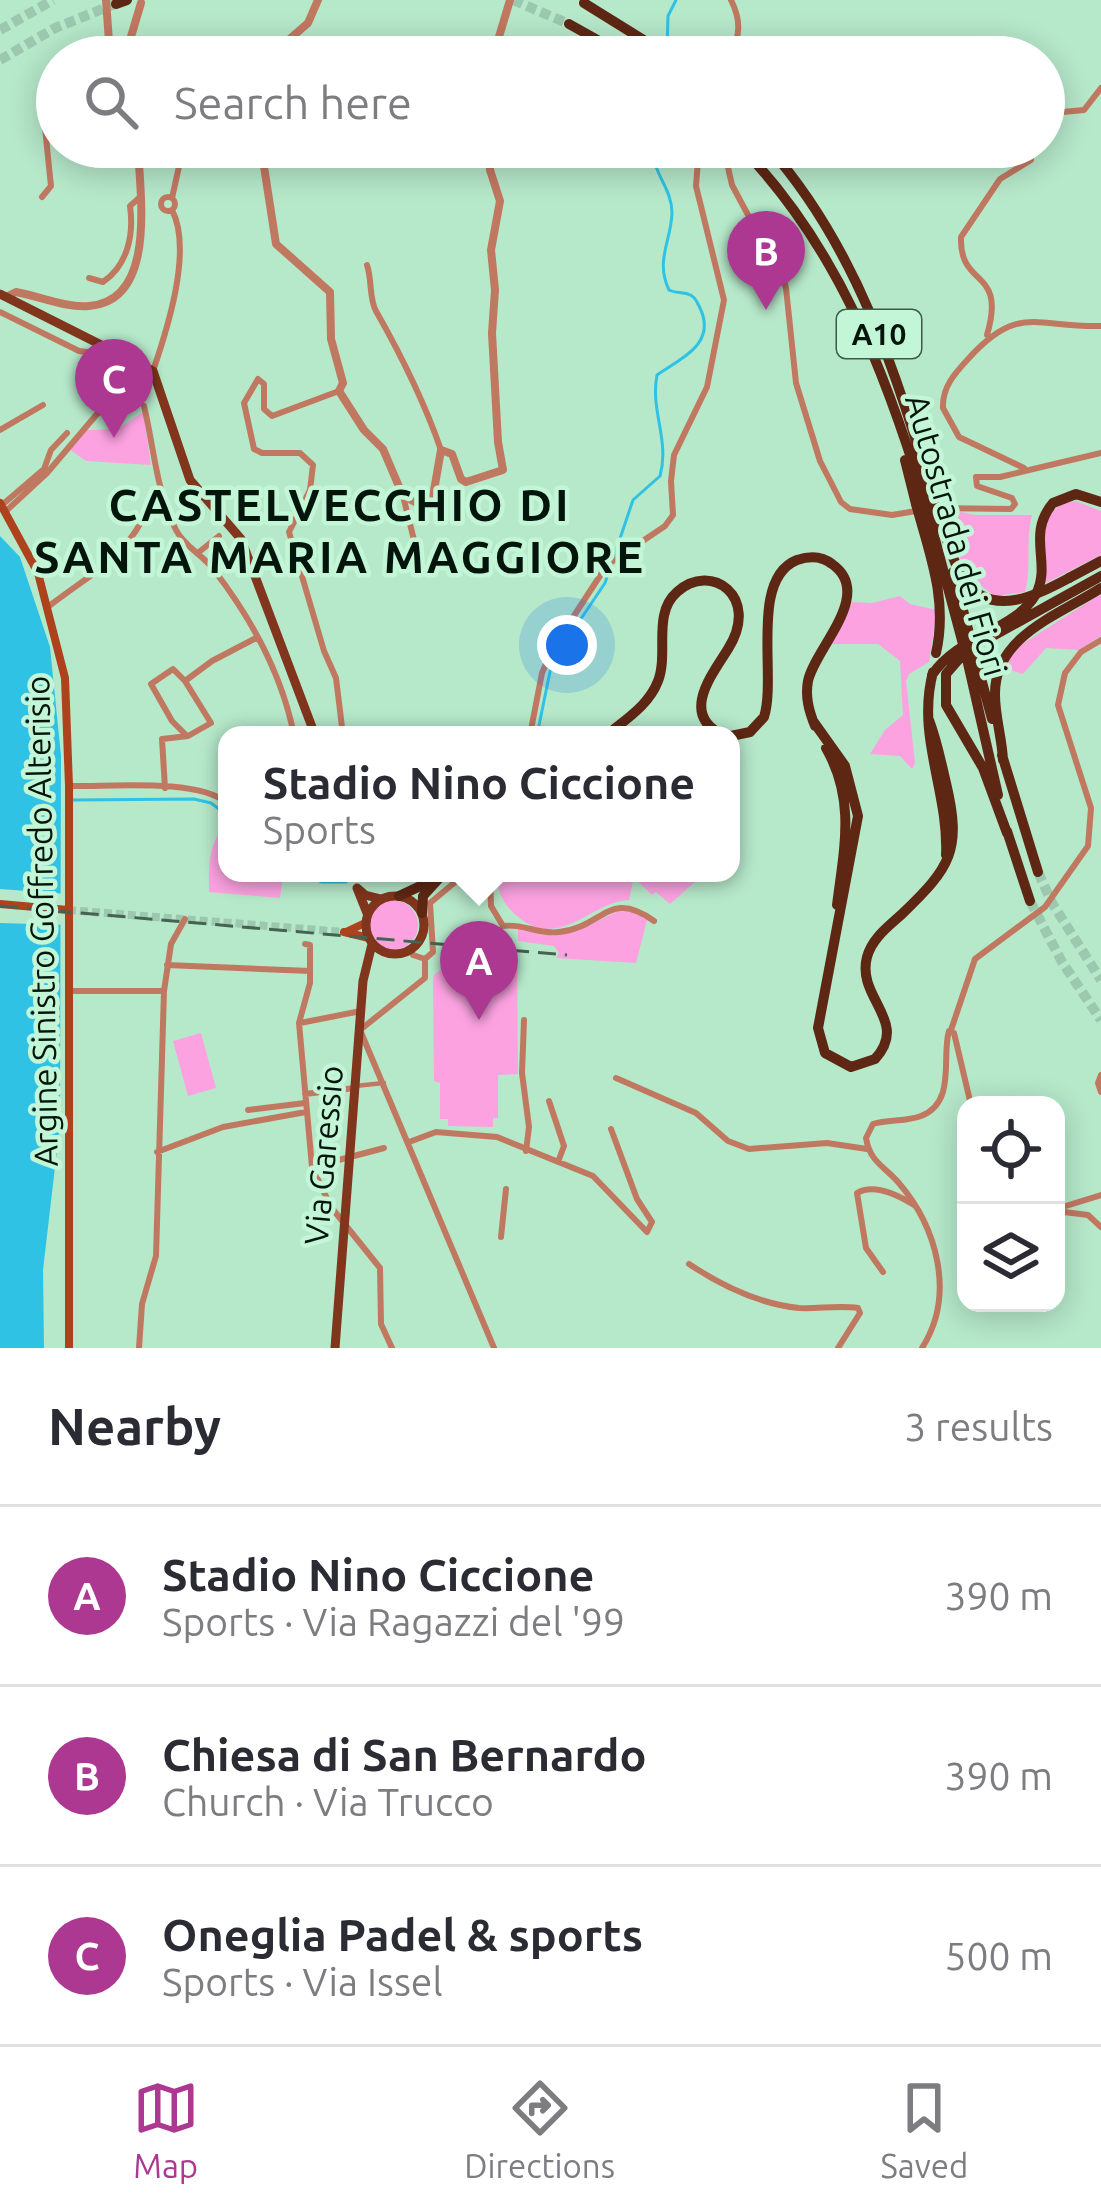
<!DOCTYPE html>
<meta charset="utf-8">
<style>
:root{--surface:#fff;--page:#f2f2f3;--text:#2b2b33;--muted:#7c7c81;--line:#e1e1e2;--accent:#ad3891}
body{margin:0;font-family:Ubuntu,sans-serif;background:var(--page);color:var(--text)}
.controls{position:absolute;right:36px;bottom:36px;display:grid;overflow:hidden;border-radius:24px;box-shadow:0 6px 30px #0003}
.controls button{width:108px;height:108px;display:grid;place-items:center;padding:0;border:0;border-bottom:3px solid var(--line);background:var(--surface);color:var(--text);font:60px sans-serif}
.you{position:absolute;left:567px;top:645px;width:42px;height:42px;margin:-30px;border:9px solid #fff;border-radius:50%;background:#1a73e8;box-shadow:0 0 0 18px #1a73e833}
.badge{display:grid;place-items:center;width:78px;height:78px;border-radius:50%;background:var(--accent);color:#fff;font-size:39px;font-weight:700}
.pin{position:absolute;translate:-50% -99px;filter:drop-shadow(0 3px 6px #0008)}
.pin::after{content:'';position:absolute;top:63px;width:42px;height:36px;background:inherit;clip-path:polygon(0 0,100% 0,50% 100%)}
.popup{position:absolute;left:218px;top:726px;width:522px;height:156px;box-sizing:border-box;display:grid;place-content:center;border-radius:24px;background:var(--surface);filter:drop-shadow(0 3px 9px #0005);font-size:39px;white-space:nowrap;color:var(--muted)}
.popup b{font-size:45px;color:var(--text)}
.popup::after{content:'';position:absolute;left:50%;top:100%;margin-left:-24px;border:24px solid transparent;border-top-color:var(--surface)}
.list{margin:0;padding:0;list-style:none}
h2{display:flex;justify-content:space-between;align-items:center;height:156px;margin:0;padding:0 48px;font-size:51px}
h2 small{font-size:39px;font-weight:400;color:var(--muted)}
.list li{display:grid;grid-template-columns:78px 1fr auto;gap:36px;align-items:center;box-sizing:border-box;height:180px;padding:0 48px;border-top:3px solid var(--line)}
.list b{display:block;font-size:45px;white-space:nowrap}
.list p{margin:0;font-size:39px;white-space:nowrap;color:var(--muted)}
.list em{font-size:39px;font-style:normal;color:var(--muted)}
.icon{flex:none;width:66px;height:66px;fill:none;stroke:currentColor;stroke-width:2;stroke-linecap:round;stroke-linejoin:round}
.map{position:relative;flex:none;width:1101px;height:1348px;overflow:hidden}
.search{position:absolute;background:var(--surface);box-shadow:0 6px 30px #0003;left:36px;right:36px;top:36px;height:132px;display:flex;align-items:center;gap:30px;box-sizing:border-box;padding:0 42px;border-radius:66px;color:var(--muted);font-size:45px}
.sheet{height:696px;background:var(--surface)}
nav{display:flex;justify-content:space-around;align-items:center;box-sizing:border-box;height:168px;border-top:3px solid var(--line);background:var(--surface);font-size:33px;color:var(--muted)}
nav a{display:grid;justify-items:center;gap:6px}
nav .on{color:var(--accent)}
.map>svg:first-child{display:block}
.green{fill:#fca2e1}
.water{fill:#30c2e5}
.pier{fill:#b6e8ca}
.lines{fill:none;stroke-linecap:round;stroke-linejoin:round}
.stream{stroke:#30c2e5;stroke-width:3}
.secondary-tunnel{stroke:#9bc8ae;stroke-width:8;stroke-dasharray:8 4;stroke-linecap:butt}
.motorway-tunnel{stroke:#9bc8ae;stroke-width:10;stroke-dasharray:10 5;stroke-linecap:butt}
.pedestrian{stroke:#c17861;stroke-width:4.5}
.minor{stroke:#c17861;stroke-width:6}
.tertiary{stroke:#c17861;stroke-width:8}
.secondary{stroke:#ad421c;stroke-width:8}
.primary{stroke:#80351c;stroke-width:9}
.motorway{stroke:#5e2714;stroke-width:10}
.rail{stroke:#456351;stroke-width:3;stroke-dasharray:18 9;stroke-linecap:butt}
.motorway-bridge{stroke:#5e2714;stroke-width:10}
.labels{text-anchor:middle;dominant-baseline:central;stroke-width:9;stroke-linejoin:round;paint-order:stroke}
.shield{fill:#c3f5d7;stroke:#3d5949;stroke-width:3}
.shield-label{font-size:30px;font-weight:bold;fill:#04160c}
.street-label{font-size:33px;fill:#04160c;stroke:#c3f5d7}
.district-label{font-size:45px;font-weight:bold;letter-spacing:3px;fill:#04160c;stroke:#c3f5d7}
</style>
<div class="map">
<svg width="1101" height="1348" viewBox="0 0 1101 1348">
<rect width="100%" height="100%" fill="#b6e8ca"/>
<!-- green -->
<path class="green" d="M143,412L151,465L86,461L69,449L87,430L118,429Z
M1076,501L1101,511V555L1044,584L1046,518L1061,504Z
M946,509L975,515H1032C1025,541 1032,566 1025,592L995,596L965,574Z
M1101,594V636L1079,650L1046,648L1023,674L1003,668L1019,646Z
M900,596L910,604L937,610L929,662L909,674L906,681L915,763L912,769L900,756L870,754L885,730L903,715L900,661L878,644H831L852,602L872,603Z
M226,823L227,873H279L283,876L280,898L209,892C209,865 208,845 226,823Z
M496,873H705L670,904L656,892L652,895L632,876L627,881H633L629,900C592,901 559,952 517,916C503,905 497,890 496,873Z
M368 925a25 25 0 1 1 50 0a25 25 0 1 1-50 0Z
M619,911L636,913L647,920L636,963L556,958L559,953L554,946L518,941V927C569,944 574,930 619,911Z
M462,953L517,955L518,1074L498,1075V1118H493V1127L448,1126V1119H440V1083L434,1081L433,980L434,975Z
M201,1033L216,1088L188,1096L173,1041Z"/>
<!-- water -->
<path class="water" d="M0,536L20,557L50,647L61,756L60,1124L43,1270L44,1348H0Z"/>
<!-- pier -->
<path class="pier" d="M0,889L67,894V925L0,923Z"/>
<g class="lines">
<!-- stream -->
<path class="stream" d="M667,50L668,16L676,0
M537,735L552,662L605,583L633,500L660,476C670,440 650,411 657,375C681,358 717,344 700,308C697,302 695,296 688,294C681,292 675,293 669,290C655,260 671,242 672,213C672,187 651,172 653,147
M73,800L194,799L211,803L227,815
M300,873L322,882H346"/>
<!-- secondary-tunnel -->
<path class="secondary-tunnel" d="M68,910L344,932"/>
<!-- motorway-tunnel -->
<path class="motorway-tunnel" d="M513,0L569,24
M0,30L53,0
M0,60L55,28L115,4
M1038,872L1052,903L1101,980
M1030,901L1062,962L1101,1020"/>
<!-- pedestrian -->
<path class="pedestrian" d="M355,1086L384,1083"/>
<!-- minor -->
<path class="minor" d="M731,0C742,22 739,34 732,57
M111,54L123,41L130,40
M1044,127L1063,112L1084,110L1101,88
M729,147L727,163L732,185L763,243L779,262L786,288L796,383L820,461L841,502L850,509L892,515L916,511
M161 204a7 7 0 1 1 14 0a7 7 0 1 1-14 0Z
M42,197L51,186L45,128L57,103
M172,198L180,162
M367,265C372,279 369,299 376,311C401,355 424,401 441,450
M89,278L103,282C128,265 134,234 130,206L139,198
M0,312L79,351L119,356
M987,335C1007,267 959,289 961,237L1000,179L1031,160L1030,147
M153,371C167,330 193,250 172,210
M132,374L139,396
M339,391L272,416L264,409V384L258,379L244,403L254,449L262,453H300L313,465L310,490L289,532L324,651L336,678L343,735
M144,406C154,447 156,491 176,530C184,546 203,555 214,570C251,618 282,675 294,735
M0,430L43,405
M1024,468L959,437L943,408C942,387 955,373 969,358C1019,303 1037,328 1101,326
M403,496L418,556
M2,505L44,469L51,450L67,433
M935,508L1011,509L1015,504L1012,498L977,486L976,477H1000L1101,453
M5,512L47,473L97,414L136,391
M199,552L219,536
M49,606C104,564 129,558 156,491
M185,734L172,721L151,684L173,669L185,681
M530,735L542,673L553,648L607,565L665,526L673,515L671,481L674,455L707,387L724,300L696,186L699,147
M625,735L633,729
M69,786C109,787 197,778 227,803
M165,788L162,739L188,736L211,723L185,681L212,661L256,638
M317,873H337
M490,873L491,906L503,926C523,923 539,935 559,932C603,928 608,888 654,921
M305,944L310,945V983L299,1023L312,1167L331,1207L380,1268L381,1324L392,1348
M411,949L413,955L425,959
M425,959V978L360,1030L494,1348
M425,959L433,952L430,903L466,873
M167,965L310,971
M69,991H164
M524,1020L522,1073L529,1127L526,1151
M300,1023L361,1011
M951,1030L975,959L1045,907L1088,846L1091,808L1058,705L1065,673L1081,652L1101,640
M1101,1075L1098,1083L1101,1092
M616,1078L696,1113L728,1141L749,1149L827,1143L867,1149
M305,1094L355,1088
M549,1101L564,1146L558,1162
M248,1110L305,1103
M611,1129L637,1199L652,1222L647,1232
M409,1142L436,1132L497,1137L593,1176L647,1232
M157,1152L223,1127L306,1112
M312,1167L384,1148
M1056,1209L1101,1195
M1056,1211L1088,1215L1101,1227
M501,1237L506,1189
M689,1264C722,1286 759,1304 799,1308C819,1309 838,1305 858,1308L860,1313L838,1348
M883,1272L866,1248L857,1193C874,1183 898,1195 914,1205
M139,1348L142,1304L156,1256L164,991L171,944L185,919
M922,1348C956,1295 937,1227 898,1182C884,1166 870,1162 866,1138L873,1124C888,1119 906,1122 921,1116C957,1102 941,1056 949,1031L954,1033L971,1105"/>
<!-- tertiary -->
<path class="tertiary" d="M106,0L110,55
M130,57V40L141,3
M269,57L308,23L318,0
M493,57L510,0
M261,147L276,244L330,292L331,339L343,383L339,391L364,430L383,449L403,496L425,507L432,502L441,450L452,454L461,479L466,482L503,470L498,442L492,333L495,290L491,250L500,201L490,170V147
M6,297L16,292C39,296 65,308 89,306C157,301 140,196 138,147"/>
<!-- secondary -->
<path class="secondary" d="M0,503L38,573L65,678L69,786V1348
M0,904L68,910
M344,932L369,938
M346,932L365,923"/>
<!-- primary -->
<path class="primary" d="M0,294L153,371L190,480L241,539L315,735
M366 925a29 29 0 1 1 58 0a29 29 0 1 1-58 0Z
M367,913L357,888L365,895L381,899
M335,1348L363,981L372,944"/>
<!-- motorway -->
<path class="motorway" d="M584,3L671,57
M116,4L127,0
M569,24L628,57
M741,147C838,247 885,371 925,502
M768,147C856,246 897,374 933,498
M905,460L916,504
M1069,578L1101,561
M975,656L992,719
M967,659L998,795
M933,672C916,736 949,792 946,855
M932,675C959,635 1015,631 1036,594C1052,563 1026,535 1053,503L1076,494L1101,502
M813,721L845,766L858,816L818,1028L825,1053L851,1067L875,1059C910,1021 856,998 867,957C872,938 889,926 902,914C951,867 962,850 946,783C941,762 937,741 929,720
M607,735C626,719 649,705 658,681C669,653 652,614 677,592C711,561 761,597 728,649C711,676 680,715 723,735
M731,736L750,732L764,717C777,677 749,579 797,560C809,556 822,556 832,564C875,594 815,648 808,681C805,697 809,711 815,726
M826,748C856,800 844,849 837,905
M1002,755L1038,872
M1003,760C1002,738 995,717 995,695C994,636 1059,615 1101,588
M1007,831L1030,901
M1007,833L983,768L946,705V674L966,651L1101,576
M399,896L429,882
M422,913L423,896L444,873"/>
<!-- rail -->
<path class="rail" d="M0,906L567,955"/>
<!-- motorway-bridge -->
<path class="motorway-bridge" d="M933,498L943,531
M925,502L967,659
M916,504C930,555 948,600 936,653
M942,527C949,543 954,566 964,580C992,619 1037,595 1069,578
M953,572L975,656"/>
</g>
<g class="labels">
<!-- shield labels -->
<rect class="shield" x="837" y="310" width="84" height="48" rx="9"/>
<g class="shield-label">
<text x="879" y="334">A10</text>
</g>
<!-- street labels -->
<g class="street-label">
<text transform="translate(957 535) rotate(74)">Autostrada dei Fiori</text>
<text transform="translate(41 921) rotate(-91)">Argine Sinistro Goffredo Alterisio</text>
<text transform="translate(323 1155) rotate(-85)">Via Garessio</text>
</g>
<!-- district labels -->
<g class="district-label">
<text x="340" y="504">CASTELVECCHIO DI<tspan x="340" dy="52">SANTA MARIA MAGGIORE</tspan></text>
</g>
</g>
</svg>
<div class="controls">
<button><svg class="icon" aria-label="locate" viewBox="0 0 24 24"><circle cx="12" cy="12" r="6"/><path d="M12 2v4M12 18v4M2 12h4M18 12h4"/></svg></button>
<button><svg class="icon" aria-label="layers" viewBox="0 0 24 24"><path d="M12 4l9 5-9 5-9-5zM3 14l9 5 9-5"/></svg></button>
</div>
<div class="you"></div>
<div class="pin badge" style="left:479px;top:1020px">A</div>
<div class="popup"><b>Stadio Nino Ciccione</b>Sports</div>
<div class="pin badge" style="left:766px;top:310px">B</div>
<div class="pin badge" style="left:114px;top:438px">C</div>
<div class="search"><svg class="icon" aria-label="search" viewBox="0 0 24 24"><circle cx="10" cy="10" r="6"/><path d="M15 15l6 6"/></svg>Search here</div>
</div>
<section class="sheet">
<h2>Nearby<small>3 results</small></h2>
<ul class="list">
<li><span class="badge">A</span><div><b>Stadio Nino Ciccione</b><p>Sports · Via Ragazzi del '99</p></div><em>390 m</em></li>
<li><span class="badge">B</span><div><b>Chiesa di San Bernardo</b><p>Church · Via Trucco</p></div><em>390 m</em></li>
<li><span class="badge">C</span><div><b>Oneglia Padel &amp; sports</b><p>Sports · Via Issel</p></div><em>500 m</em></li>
</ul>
</section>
<nav>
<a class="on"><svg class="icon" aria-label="map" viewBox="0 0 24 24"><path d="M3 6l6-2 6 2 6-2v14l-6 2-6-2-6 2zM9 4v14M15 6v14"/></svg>Map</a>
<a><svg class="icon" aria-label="directions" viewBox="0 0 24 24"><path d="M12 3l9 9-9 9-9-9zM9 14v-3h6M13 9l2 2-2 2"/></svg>Directions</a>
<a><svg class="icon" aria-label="saved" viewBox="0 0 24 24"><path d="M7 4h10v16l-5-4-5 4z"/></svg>Saved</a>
</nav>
